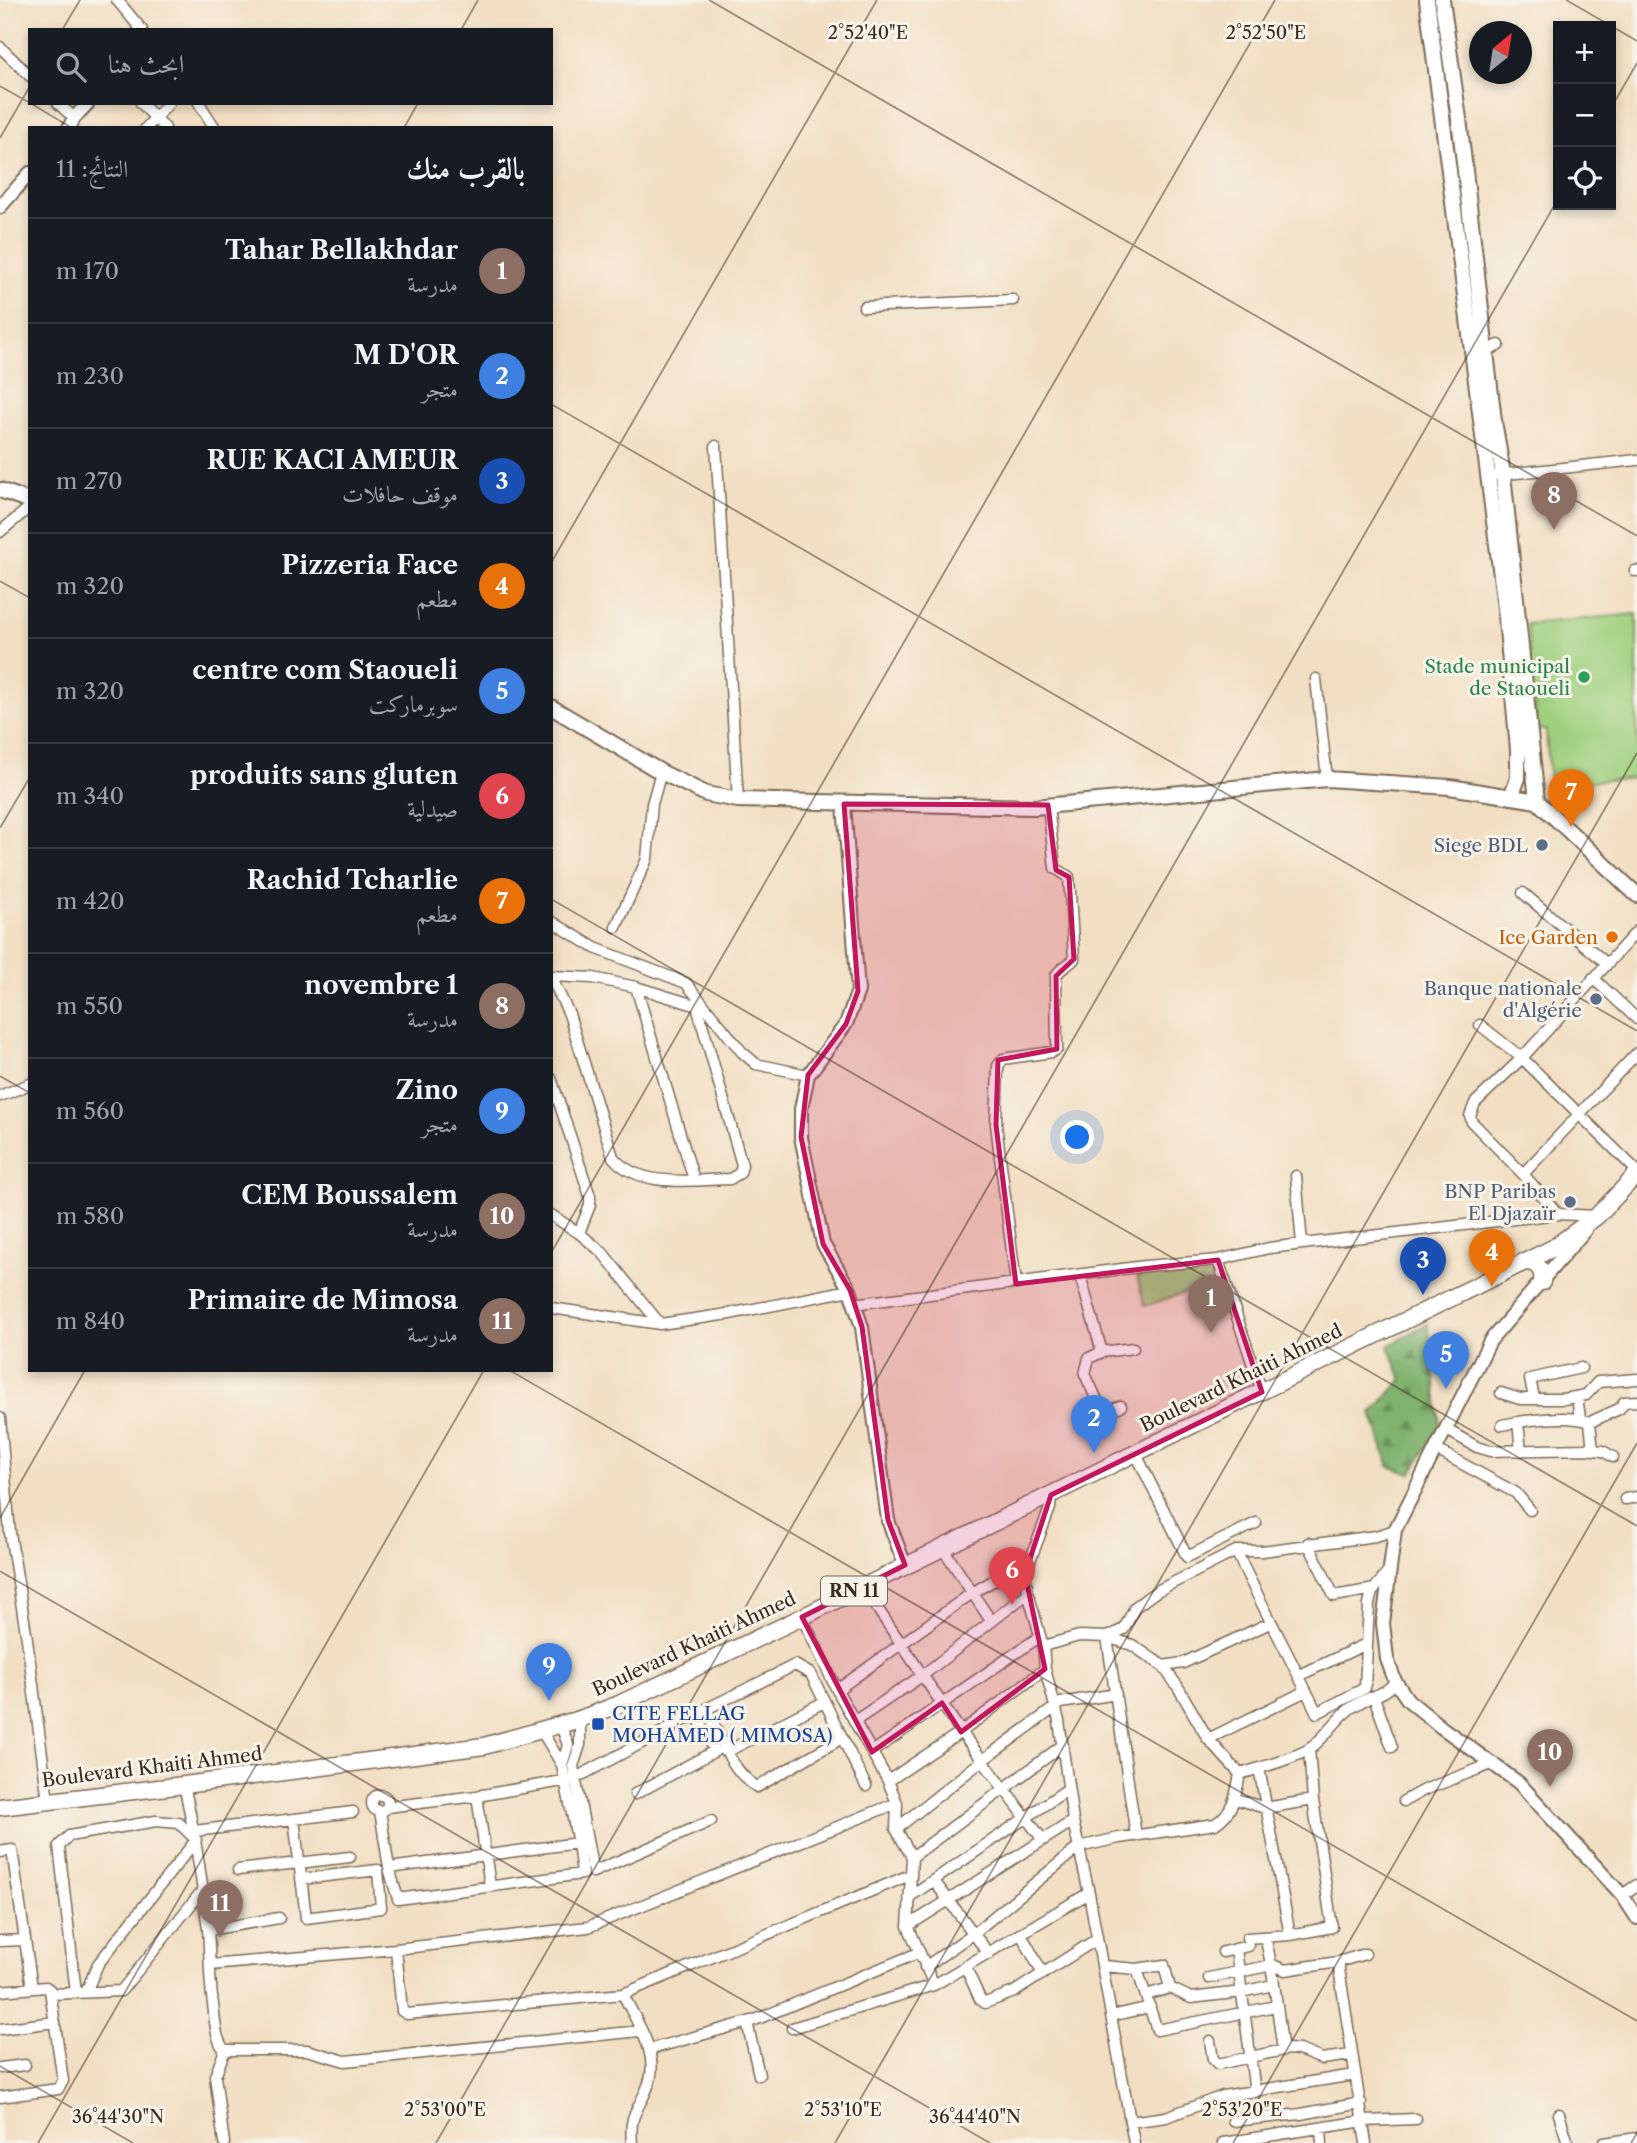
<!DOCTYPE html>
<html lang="ar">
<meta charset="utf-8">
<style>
:root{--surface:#171b24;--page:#20242c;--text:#f1f3f6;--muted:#9ea1a6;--line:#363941;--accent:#1f6fb2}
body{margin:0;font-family:"Libre Caslon Text",Amiri,serif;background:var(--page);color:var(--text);direction:rtl}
.controls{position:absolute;right:21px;top:21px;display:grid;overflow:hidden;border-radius:0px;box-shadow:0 4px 10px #0003}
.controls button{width:63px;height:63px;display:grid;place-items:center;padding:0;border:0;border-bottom:2px solid var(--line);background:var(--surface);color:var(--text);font:35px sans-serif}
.compass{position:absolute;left:1469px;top:21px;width:63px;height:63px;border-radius:50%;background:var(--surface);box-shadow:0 4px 10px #0003;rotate:30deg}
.you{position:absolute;left:1078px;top:1138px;width:24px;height:24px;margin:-18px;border:5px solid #fff;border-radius:50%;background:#1a73e8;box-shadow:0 0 0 10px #1a73e833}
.badge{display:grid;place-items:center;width:46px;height:46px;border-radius:50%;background:var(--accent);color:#fff;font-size:23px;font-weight:700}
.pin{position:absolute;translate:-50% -58px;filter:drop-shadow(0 2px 4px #0008)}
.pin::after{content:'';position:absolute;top:37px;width:24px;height:21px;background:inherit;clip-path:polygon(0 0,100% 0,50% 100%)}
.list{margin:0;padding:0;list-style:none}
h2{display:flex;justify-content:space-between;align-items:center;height:91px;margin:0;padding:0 28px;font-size:30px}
h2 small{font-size:23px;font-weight:400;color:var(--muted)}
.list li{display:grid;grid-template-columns:46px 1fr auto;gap:21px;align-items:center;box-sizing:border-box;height:105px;padding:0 28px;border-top:2px solid var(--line)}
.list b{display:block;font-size:26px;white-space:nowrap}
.list p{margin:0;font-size:23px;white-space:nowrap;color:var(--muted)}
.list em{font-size:23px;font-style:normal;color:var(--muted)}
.icon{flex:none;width:38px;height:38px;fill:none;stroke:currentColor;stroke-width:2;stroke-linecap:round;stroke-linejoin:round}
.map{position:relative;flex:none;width:1637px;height:2143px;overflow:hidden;direction:ltr}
.search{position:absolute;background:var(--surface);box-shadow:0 4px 10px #0003;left:28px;top:28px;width:525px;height:77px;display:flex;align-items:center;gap:18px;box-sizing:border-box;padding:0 24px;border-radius:0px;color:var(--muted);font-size:26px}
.panel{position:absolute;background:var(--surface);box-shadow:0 4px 10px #0003;left:28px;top:126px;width:525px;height:1246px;border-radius:0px;direction:rtl}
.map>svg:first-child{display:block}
.grass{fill:#9fd07e;stroke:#6d7d4e;stroke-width:2}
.forest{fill:url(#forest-firs);stroke:#5d6e46;stroke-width:2}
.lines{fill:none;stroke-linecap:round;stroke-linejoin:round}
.minor-casing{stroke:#7b6957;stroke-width:13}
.tertiary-casing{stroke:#7b6957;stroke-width:16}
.secondary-casing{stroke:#7b6957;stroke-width:18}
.trunk-casing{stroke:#7b6957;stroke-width:19}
.minor{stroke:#fff;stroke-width:10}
.tertiary{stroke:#fff;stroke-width:12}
.secondary{stroke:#fff;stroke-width:14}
.trunk{stroke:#fff;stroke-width:16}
.marked{fill:#c2185b;fill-opacity:0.2;stroke:#c2185b;stroke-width:5;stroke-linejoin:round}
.ticks{fill:none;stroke:#3b2a1e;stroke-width:2;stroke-opacity:0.45}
.leisure-dot{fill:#2e9e5b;stroke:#f7f3e8;stroke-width:2.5}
.service-dot{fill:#5c6f8a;stroke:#f7f3e8;stroke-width:2.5}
.food-dot{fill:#e8710a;stroke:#f7f3e8;stroke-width:2.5}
.transit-dot{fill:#1a4fb4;stroke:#f7f3e8;stroke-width:2.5}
.labels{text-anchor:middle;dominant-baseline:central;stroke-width:6;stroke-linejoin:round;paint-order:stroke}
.shield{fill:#f7f3e8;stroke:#73665b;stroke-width:2}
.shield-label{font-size:18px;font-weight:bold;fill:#3b2a1e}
.leisure-label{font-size:19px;fill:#27864d;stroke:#f7f3e8;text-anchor:end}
.service-label{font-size:19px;fill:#4e5e75;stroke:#f7f3e8;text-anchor:end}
.food-label{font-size:19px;fill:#c56008;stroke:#f7f3e8;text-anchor:end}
.street-label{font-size:19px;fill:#3b2a1e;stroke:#f7f3e8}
.transit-label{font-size:19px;fill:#164399;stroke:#f7f3e8;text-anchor:start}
.ticks-label{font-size:18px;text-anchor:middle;fill:#3b2a1e;stroke:#f7f3e8;stroke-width:6;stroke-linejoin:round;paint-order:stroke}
</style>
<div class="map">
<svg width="1637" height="2143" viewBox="0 0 1637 2143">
<defs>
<pattern id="forest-firs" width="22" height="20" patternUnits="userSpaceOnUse" patternTransform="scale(1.75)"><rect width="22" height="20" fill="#7fb26d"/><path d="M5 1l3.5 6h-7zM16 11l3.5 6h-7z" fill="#699159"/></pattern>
</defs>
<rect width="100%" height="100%" fill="#f7f3e8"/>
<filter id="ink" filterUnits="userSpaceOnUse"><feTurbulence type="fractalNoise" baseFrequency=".0143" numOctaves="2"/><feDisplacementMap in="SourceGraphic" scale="14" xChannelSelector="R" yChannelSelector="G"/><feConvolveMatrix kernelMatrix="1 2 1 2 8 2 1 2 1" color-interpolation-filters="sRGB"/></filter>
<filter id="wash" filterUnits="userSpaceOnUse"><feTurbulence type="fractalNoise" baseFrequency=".00686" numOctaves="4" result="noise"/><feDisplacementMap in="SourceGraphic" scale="28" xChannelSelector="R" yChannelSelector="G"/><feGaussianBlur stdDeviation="1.57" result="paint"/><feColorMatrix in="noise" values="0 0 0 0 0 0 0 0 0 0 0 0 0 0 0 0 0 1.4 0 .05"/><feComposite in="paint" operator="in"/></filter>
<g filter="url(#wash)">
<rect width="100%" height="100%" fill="#f2dec2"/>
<!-- grass -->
<path class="grass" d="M1637,614V778L1550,784L1546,730H1537L1527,624Z
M1211,1271L1215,1283L1145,1306L1137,1276Z"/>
<!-- forest -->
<path class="forest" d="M1428,1323L1440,1424L1411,1474L1389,1466L1372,1413L1402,1380L1389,1346Z"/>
</g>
<g filter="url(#ink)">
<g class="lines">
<defs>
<path id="minor" d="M117,0L142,30
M0,47L30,76
M58,103L74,118
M141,103L165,128
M199,103L215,128
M146,128L169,103
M864,307L1013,300
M1486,352L1499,345
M716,446L738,800
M1498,475L1637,460
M0,532L30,507
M1635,571H1637
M1316,679L1327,779
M1523,893L1606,963
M551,921L595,948L686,983L742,1052L756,1064L808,1075
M616,927L647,859L652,804L661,772
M551,976L593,978L636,987L701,1007
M551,977L569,1014L613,1157C639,1189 692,1180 730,1179L740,1173L742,1165L697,1006
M1593,978L1637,1019
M636,987L694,1180
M1480,1025L1522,1058L1637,1171
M551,1078L590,1196V1205L579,1233
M0,1096L30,1084
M1523,1174L1637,1053
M1296,1176L1302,1244
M1558,1214L1523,1174L1472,1122L1470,1116L1475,1103L1522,1058L1637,931
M551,1215L579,1233L602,1252L660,1324
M1080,1275L1102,1352
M1016,1284L996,1125L998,1066L1003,1059L1052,1052L1057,1049L1056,976C1061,966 1068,967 1074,959L1069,877L1055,868L1048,805
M854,1304L1145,1266L1218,1260
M551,1308L660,1324L729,1314L850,1290
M1262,1392L1218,1260L1269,1248L1558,1214L1595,1216
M1501,1393L1520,1399H1564L1586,1395L1598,1382L1637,1379
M1577,1397L1580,1418
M1534,1398L1530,1379L1581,1368
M1121,1406L1103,1413L1085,1374L1089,1358L1102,1352L1133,1348
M0,1418L10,1533L27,1639L48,1801
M1518,1422L1521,1451
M1590,1422L1593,1450
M1502,1425C1526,1420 1568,1414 1590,1422L1619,1409L1624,1402L1637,1401
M1445,1429L1477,1447L1491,1451L1586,1449L1603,1451L1613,1457
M1435,1449L1516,1493L1530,1510
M1135,1452L1187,1557L1256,1523
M1051,1495L1050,1508L1025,1574L1028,1593L1043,1646L1045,1669L1059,1721L1073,1821L1089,1893L1134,2143
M1625,1499L1637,1497
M1308,1543L1334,1596L1375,1589
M942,1547L991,1621
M1236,1551C1262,1606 1291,1659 1317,1713L1365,1688L1369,1604L1372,1592L1389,1571
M877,1608L961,1732L1043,1840
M1163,1666L1183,1663L1270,1623
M1300,1675L1366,1644
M837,1690L972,1593L1029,1560
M1374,1697L1392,1747
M707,1710C720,1736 731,1772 757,1787L842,1738
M580,1719V1745L573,1766L593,1872L711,1821
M855,1721L923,1675L1028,1593
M560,1723L568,1745L562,1765
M1208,1739L1306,1691
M724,1751H728L824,1702
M872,1752L1039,1637
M1240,1774C1259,1768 1297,1758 1312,1747C1329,1734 1339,1713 1359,1703C1372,1695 1387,1695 1395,1681
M888,1781L961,1732L1045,1669
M184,1785C195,1833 202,1881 208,1929C210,1954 209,1979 213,2004C215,2018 215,2041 225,2050H307L345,2061L640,2031
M635,1794L715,1751L696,1714
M372 1803a8 8 0 1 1 16 0a8 8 0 1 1-16 0Z
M477,1796L490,1886
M1236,1799L1265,1808L1313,1800
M1404,1801L1424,1790L1494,1763
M387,1807L477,1796L574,1779L696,1714L795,1665L811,1674L866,1786
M380,1811L389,1868L398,1899L582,1874L578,1843L562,1765L541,1730
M294,1819L306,1918L381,1908L378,1870L301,1879
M896,1829L983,1760L1061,1703L1116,1694
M194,1831L353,1812
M1136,1836L1107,1637L1124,1629L1135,1607L1157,1591L1236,1551H1262L1376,1536L1395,1530
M0,1852L12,1850L32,1988
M912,1857L1063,1745
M389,1868L578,1843
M238,1870L350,1857
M934,1881L989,1954
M1622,1895L1637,1885
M909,1897L1068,1789
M908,1926L1073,1821
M208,1930L279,1918
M1021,1934L1043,1974
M1290,1935L1332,1927L1313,1800L1309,1749
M1265,1937C1275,1974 1277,2013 1283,2050
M1247,1938L1290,1935L1259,1768
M0,1941L25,1940
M396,1949L402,2011L407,2014L623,1994L910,1875
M1236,1949L1255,2092
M1223,1952L1248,1946
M1338,1962L1366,2143
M210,1965L396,1949L588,1927L897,1803
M1103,1966L1137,1969L1164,1965L1170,1988
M925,1967L974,1933L1079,1847L1119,1838L1215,1824C1234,1812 1236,1794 1240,1774L1208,1739L1178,1687L1163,1666L1132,1645L1107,1637L1079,1636L1043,1646
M966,1968L980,1999L985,2003L1014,1992L1097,1939
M1137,1969L1157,2030L1276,2006
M1209,1978L1273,1965L1285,1970L1338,1962L1365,1954
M934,1985L1089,1893
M0,1991L46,1987L50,1990L63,2081L58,2089L0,2097
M86,1992L98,1964L196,1840
M76,1993L59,1846L69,1836L156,1821L179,1823L195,1839
M51,1994L121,1991L202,1891
M623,1994C636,2022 661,2054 648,2086C638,2112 629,2112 632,2143
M1146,1995L1170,1988L1191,1998L1242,1992L1273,1985
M1111,2016L1150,2007
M747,2022L759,2075
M792,2028L934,1985L908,1926L912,1857L896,1829L897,1803L888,1781L837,1690L802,1617
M0,2029L55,2022
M1210,2041L1213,2059L1218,2064L1288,2049L1299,2050L1322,2059L1351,2055
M651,2049L755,2020L918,1953
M0,2068L25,2065
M1559,2114L1568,2143
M1233,2121L1301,2114L1361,2103
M1130,2122L1166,2117L1223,2096L1354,2075
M1321,2129L1322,2143
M224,2143L215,2076L225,2050
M1223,2143L1364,2121L1416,2119
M1604,2143L1637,2138"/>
<path id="tertiary" d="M69,128L74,118L88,103
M0,207L30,173
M844,804L858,991L846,1024L808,1075L801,1109V1137L823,1244L850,1290L862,1327L888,1520L905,1565
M1585,1230L1490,1341L1395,1530L1383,1623L1387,1659L1395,1681L1408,1700L1441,1727L1519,1783L1622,1895L1637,1918"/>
<path id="secondary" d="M1427,0L1505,607L1518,750V778L1511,797
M1442,0L1459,119L1494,421L1503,474L1537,801
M0,490L30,501
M551,707L661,772L706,794L738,800L1034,807L1327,779L1450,787L1537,801
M1537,801L1637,895"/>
<path id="trunk" d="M1523,1262C1536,1261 1544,1269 1542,1282
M0,1807L184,1785L484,1746L580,1719L617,1705L802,1617L1553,1248L1597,1216L1637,1174"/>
</defs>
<!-- minor casing -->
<use href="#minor" class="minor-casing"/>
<!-- tertiary casing -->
<use href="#tertiary" class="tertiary-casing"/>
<!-- secondary casing -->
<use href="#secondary" class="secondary-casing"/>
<!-- trunk casing -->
<use href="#trunk" class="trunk-casing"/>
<!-- minor -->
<use href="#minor" class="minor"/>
<!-- tertiary -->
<use href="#tertiary" class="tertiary"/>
<!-- secondary -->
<use href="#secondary" class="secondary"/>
<!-- trunk -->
<use href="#trunk" class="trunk"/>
</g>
</g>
<!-- marked area -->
<path class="marked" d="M844,804L1048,805L1056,870L1069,877L1074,959L1056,976L1057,1049L998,1060L996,1125L1016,1284L1218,1260L1262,1392L1051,1495L1025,1574L1045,1669L961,1732L942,1703L872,1752L802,1617L905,1565L888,1520L862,1327L850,1290L823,1244L801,1137L808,1075L846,1024L858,991Z"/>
<!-- ticks -->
<path class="ticks" d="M709,0L1637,536M1566,0L1637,41M62,30L80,0M461,30L478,0M0,86L30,103M30,103L72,128M1611,108L1637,63M404,128L418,103M0,138L30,86M551,404L1637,1031M551,563L877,0M0,581L30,598M0,828L30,777M551,899L1637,1526M0,1076L30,1093M551,1253L1275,0M509,1370L1637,2021M0,1518L85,1370M0,1571L990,2143M0,2066L133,2143M38,2143L484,1370M436,2143L1558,199M835,2143L1637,753M1233,2143L1637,1443M1631,2143L1637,2133"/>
<!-- markers -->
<circle class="leisure-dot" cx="1584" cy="677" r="7"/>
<g class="service-dot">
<circle cx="1542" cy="845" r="7"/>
<circle cx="1596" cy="999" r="7"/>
<circle cx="1570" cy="1202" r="7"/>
</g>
<circle class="food-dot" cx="1612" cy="937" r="7"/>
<rect class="transit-dot" x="591" y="1717" width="14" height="14" rx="3.5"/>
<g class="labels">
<!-- shield labels -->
<rect class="shield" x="821" y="1576.5" width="66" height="29" rx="5"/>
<g class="shield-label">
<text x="854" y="1591">RN 11</text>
</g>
<!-- leisure labels -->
<g class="leisure-label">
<text x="1570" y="666">Stade municipal<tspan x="1570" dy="22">de Staoueli</tspan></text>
</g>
<!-- service labels -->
<g class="service-label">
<text x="1528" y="845">Siege BDL</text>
<text x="1582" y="988">Banque nationale<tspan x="1582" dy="22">d'Algérie</tspan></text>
<text x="1556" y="1191">BNP Paribas<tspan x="1556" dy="22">El Djazaïr</tspan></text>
</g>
<!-- food labels -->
<g class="food-label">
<text x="1598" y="937">Ice Garden</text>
</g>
<!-- street labels -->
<g class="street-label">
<text transform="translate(1241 1378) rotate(-26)">Boulevard Khaiti Ahmed</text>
<text transform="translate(694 1644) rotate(-25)">Boulevard Khaiti Ahmed</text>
<text transform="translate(152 1767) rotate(-7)">Boulevard Khaiti Ahmed</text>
</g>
<!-- transit labels -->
<g class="transit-label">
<text x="612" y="1713">CITE FELLAG<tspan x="612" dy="22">MOHAMED ( MIMOSA)</tspan></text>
</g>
</g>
<g class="ticks-label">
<text x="1266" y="39">2°52'50"E</text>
<text x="868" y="39">2°52'40"E</text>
<text x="445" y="2116">2°53'00"E</text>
<text x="843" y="2116">2°53'10"E</text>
<text x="1242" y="2116">2°53'20"E</text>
<text x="118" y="2123">36°44'30"N</text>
<text x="975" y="2123">36°44'40"N</text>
</g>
</svg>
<div class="controls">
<button>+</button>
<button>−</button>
<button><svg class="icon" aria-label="locate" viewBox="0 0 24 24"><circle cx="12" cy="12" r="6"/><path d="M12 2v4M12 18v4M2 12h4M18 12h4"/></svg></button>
</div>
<svg class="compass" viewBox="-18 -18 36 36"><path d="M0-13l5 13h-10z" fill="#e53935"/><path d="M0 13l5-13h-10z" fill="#9ea1a6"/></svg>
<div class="you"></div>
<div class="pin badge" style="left:1211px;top:1333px;background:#8d6e63">1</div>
<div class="pin badge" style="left:1094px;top:1453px;background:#3f7fe0">2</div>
<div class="pin badge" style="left:1423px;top:1295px;background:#1a4fb4">3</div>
<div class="pin badge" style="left:1492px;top:1287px;background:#e8710a">4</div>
<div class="pin badge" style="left:1446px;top:1389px;background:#3f7fe0">5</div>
<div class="pin badge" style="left:1012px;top:1605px;background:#e0444e">6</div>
<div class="pin badge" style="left:1571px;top:827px;background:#e8710a">7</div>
<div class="pin badge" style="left:1554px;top:530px;background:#8d6e63">8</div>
<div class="pin badge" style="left:549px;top:1701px;background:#3f7fe0">9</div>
<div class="pin badge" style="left:1550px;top:1787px;background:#8d6e63">10</div>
<div class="pin badge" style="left:220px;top:1938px;background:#8d6e63">11</div>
<div class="search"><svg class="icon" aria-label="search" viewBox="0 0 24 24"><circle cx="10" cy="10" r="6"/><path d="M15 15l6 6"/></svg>ابحث هنا</div>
<section class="panel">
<h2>بالقرب منك<small>النتائج: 11</small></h2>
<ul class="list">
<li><span class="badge" style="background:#8d6e63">1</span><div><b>Tahar Bellakhdar</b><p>مدرسة</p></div><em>170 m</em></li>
<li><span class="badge" style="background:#3f7fe0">2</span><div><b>M D'OR</b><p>متجر</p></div><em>230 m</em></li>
<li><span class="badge" style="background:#1a4fb4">3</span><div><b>RUE KACI AMEUR</b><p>موقف حافلات</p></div><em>270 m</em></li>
<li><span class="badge" style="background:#e8710a">4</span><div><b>Pizzeria Face</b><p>مطعم</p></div><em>320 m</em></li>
<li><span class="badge" style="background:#3f7fe0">5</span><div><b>centre com Staoueli</b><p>سوبرماركت</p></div><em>320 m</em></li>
<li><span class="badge" style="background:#e0444e">6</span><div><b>produits sans gluten</b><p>صيدلية</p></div><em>340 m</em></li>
<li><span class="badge" style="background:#e8710a">7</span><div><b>Rachid Tcharlie</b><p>مطعم</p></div><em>420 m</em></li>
<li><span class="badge" style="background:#8d6e63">8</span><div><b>1 novembre</b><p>مدرسة</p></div><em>550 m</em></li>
<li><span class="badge" style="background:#3f7fe0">9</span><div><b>Zino</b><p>متجر</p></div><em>560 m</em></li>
<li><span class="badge" style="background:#8d6e63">10</span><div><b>CEM Boussalem</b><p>مدرسة</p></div><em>580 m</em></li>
<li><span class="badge" style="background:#8d6e63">11</span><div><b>Primaire de Mimosa</b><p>مدرسة</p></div><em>840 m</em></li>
</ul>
</section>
</div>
